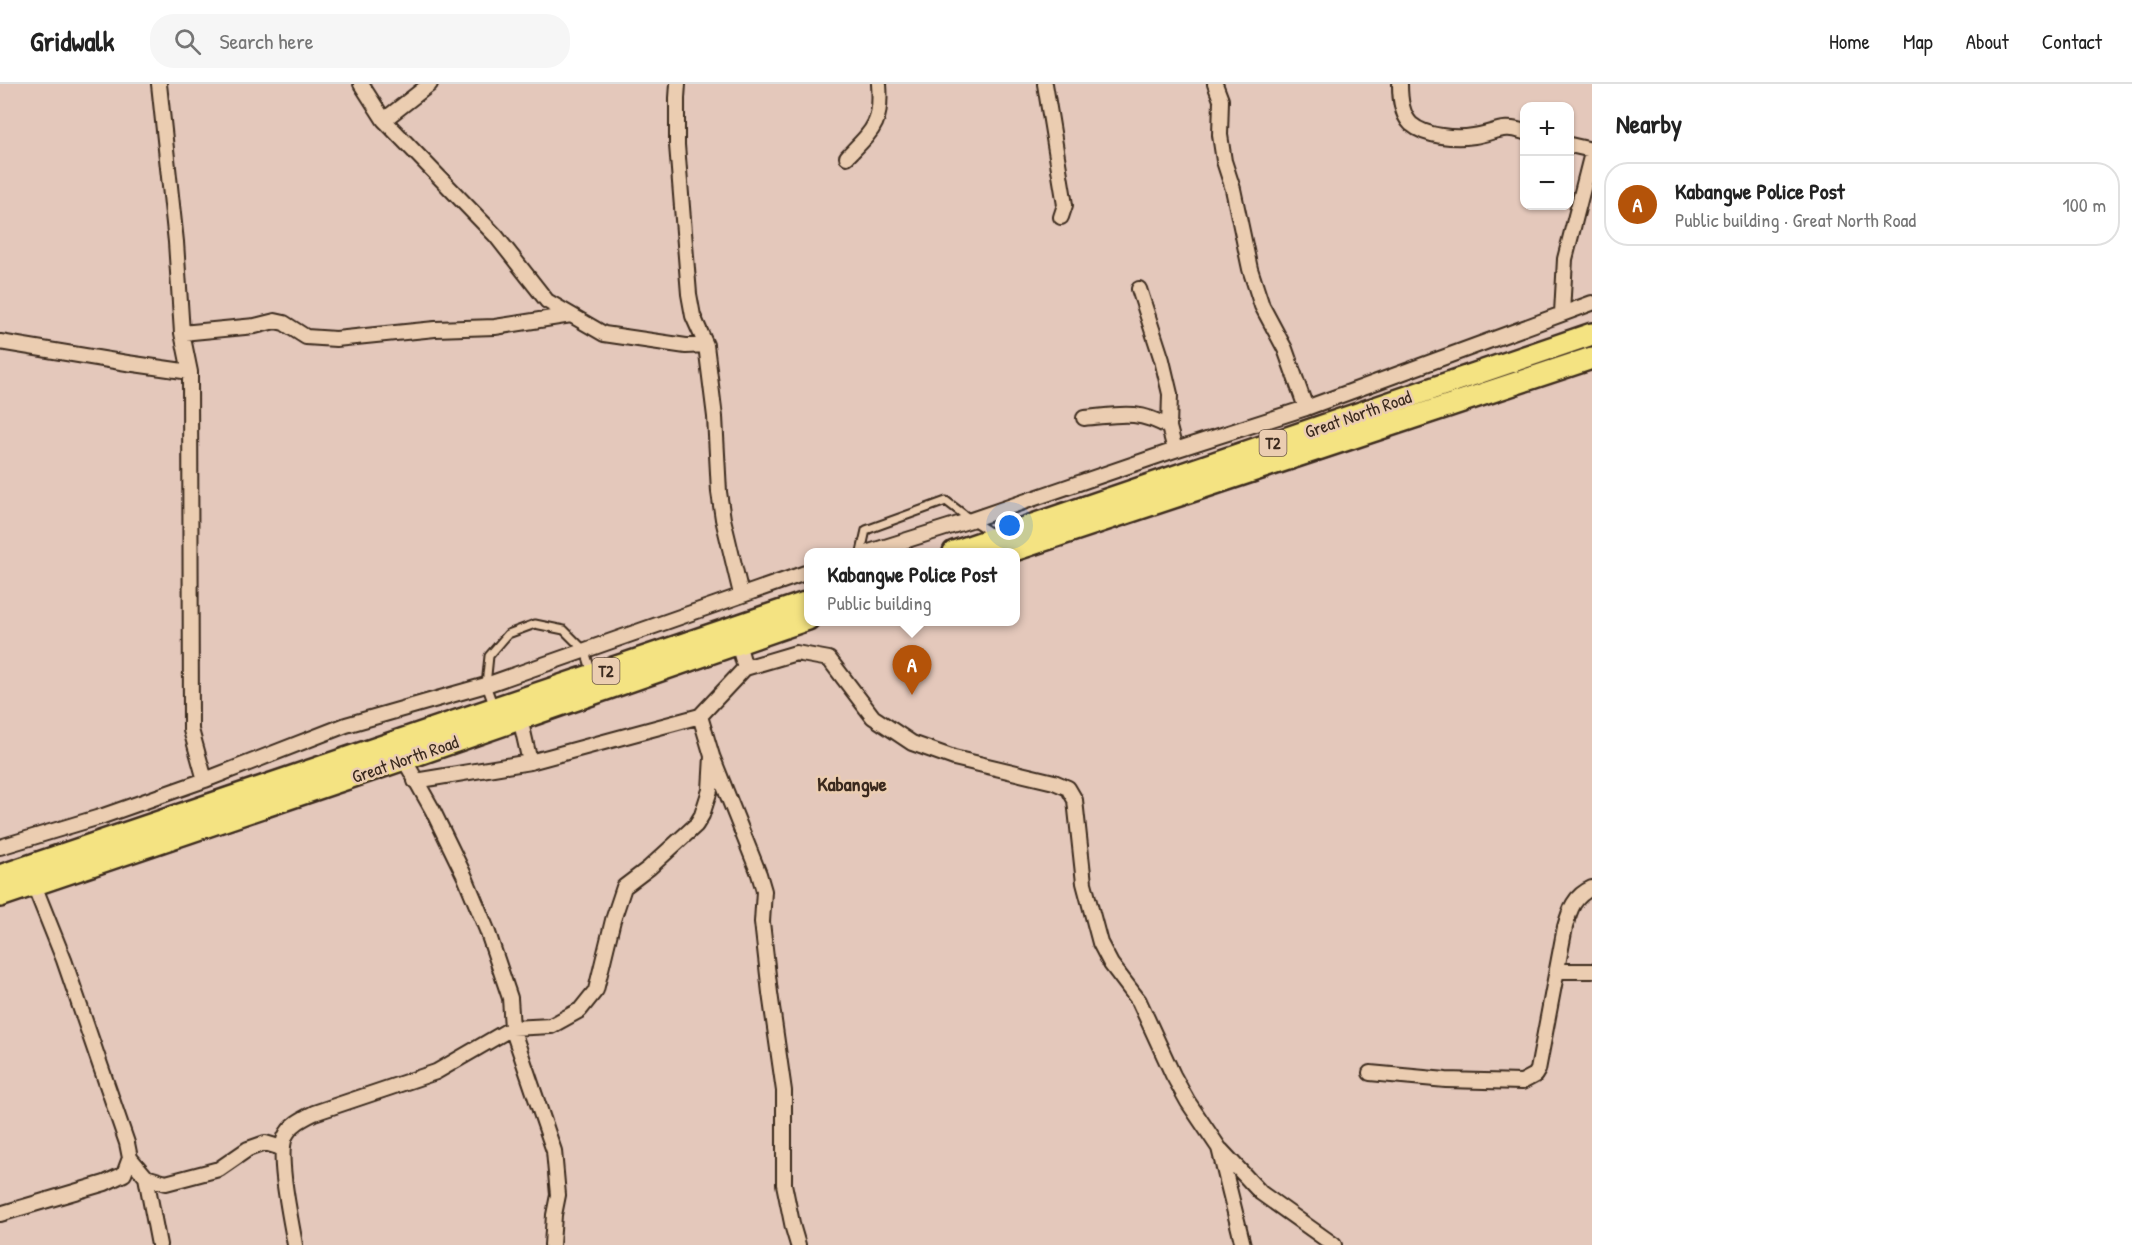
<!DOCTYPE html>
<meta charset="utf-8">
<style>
:root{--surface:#fff;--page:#f6f6f6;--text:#222;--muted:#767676;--line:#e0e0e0;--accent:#b45309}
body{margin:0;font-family:"Patrick Hand",sans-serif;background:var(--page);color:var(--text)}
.controls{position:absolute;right:18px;top:18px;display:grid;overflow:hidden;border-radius:12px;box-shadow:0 2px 4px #0004}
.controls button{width:54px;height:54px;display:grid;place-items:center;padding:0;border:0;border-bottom:2px solid var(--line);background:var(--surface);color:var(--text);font:30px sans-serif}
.you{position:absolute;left:1010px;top:442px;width:21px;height:21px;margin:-15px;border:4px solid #fff;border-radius:50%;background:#1a73e8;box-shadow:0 0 0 9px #1a73e833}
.badge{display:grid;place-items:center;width:39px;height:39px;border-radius:50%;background:var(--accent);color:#fff;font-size:20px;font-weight:700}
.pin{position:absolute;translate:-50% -50px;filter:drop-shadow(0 2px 3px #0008)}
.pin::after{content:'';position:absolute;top:32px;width:21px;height:18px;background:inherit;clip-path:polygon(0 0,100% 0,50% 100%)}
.popup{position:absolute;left:804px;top:464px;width:216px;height:78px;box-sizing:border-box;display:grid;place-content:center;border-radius:12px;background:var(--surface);filter:drop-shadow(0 2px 4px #0005);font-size:20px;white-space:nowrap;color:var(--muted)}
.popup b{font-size:22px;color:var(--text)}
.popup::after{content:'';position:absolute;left:50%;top:100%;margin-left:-12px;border:12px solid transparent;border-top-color:var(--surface)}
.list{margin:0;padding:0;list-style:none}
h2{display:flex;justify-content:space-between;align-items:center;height:78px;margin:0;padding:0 24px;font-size:26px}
h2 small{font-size:20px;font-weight:400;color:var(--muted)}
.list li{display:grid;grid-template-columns:39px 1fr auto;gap:18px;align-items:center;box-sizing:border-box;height:84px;margin:0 12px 12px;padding:0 12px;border:2px solid var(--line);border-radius:24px}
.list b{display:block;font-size:22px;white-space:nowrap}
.list p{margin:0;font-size:20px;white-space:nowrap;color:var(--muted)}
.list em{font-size:20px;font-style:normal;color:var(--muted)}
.icon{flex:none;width:33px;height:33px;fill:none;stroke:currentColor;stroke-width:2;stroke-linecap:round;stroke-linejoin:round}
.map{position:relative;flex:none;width:1592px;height:1161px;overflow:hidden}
header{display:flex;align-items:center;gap:36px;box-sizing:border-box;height:84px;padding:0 30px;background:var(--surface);border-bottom:2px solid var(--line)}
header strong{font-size:28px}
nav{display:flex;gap:33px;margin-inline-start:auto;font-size:21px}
.search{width:420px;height:54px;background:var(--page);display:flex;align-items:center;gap:15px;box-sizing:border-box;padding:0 21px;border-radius:24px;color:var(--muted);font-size:22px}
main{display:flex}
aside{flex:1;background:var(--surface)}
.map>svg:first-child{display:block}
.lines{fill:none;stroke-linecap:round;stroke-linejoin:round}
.lane-casing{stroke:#3b2a1e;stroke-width:11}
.street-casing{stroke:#3b2a1e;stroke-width:18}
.primary-casing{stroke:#3b2a1e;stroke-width:26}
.lane{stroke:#ebcdb1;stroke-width:7}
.street{stroke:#ebcdb1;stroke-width:14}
.primary{stroke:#f4e382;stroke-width:21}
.labels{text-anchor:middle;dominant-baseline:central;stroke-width:5;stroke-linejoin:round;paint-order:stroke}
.shield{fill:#ebcdb1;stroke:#705b4a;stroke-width:1.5}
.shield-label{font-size:16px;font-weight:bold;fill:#3b2a1e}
.street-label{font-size:18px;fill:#3b2a1e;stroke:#ebcdb1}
.neighbourhood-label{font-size:20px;font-weight:bold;fill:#3b2a1e;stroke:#ebcdb1}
</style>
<header>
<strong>Gridwalk</strong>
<div class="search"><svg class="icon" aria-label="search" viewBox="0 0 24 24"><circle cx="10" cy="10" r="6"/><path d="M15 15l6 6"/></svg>Search here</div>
<nav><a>Home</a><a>Map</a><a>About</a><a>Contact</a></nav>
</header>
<main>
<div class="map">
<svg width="1592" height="1161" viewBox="0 0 1592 1161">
<rect width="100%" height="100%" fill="#e4c8bb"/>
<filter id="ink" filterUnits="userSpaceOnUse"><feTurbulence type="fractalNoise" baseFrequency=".0167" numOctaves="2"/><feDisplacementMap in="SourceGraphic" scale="12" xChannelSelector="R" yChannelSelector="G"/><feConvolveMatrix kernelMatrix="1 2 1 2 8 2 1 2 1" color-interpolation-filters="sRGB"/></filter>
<g filter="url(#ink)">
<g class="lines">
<defs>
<path id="lane" d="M861,468L866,446L946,417L971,436L993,450
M494,623L486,601L489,572L508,550L535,540L564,546L585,567L592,589"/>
<path id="street" d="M159,0L176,158L182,249L190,288L191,646L205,696
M361,0L384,36L496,152L547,217L604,250L686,262L706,261
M678,0L677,14V61L689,210L693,232L706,261L715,333L719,408L723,435L741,510
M1045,0L1065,121L1061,133
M1215,0L1221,16L1220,51L1224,77L1233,105L1250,185L1262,222L1285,265L1306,324
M1400,0C1400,13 1401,30 1411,40C1426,53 1456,55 1474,52C1494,49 1504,40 1524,48
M384,36L430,0
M1570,61L1592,66
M847,73C874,45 882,40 879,0
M1139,205L1162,276L1170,310L1169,343
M1562,229L1565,175L1592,69
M182,249L255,242L275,237L284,239L306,253L336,255L435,245L495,243L571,231
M0,258L127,279L190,288
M1084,334C1120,331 1136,325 1169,343L1175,366
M869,468L971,436L1175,366L1306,324L1592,219
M738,559L745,584L796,569L829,575L873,633L912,659L954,674L1054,698L1068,704L1075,716L1084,799L1100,859L1111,880L1139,917L1173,991L1188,1018L1219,1064L1243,1161
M700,632L712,672L759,790L764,807L762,838L770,909L784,1007V1100L793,1144L798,1161
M520,634L530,678
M404,675L432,725L465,793L487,846L510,914L512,944L554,1067L558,1111L554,1131L552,1161
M415,697L530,678L700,632L745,584
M0,763L103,732L205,696L346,641L486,601L808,488
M34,801L64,876L127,1059L130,1074L146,1093L159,1161
M1558,887H1592
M1370,989L1446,996L1522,998L1535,991L1538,986L1565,843C1570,825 1574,812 1592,804
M1221,1066L1261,1109L1334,1161
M146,1093L166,1099L219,1085L248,1065L265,1059L282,1064
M0,1130L105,1099L124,1090L130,1074
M295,1161C291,1136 277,1074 285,1053C290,1041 302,1035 314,1029L436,988L512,944L551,942L580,926L596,906L613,836L624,803L649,784L696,741L702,731L710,706L712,672"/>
<path id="primary" d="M954,468L1592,250
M1008,468L1592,274
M0,792L808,518
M0,812L404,675L808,535"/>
</defs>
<!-- lane casing -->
<use href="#lane" class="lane-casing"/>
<!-- street casing -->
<use href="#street" class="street-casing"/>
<!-- primary casing -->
<use href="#primary" class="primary-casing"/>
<!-- lane -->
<use href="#lane" class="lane"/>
<!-- street -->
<use href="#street" class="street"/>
<!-- primary -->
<use href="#primary" class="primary"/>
</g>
</g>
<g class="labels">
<!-- shield labels -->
<g class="shield">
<rect x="1259.5" y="346" width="27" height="26" rx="4.5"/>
<rect x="592.5" y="574" width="27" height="26" rx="4.5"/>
</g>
<g class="shield-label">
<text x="1273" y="359">T2</text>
<text x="606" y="587">T2</text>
</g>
<!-- street labels -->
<g class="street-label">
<text transform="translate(1358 330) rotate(-19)">Great North Road</text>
<text transform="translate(405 675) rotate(-19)">Great North Road</text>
</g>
<!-- neighbourhood labels -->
<g class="neighbourhood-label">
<text x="852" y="699">Kabangwe</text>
</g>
</g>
</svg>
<div class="controls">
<button>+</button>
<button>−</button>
</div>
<div class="you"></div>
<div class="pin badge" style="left:912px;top:611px">A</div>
<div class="popup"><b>Kabangwe Police Post</b>Public building</div>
</div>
<aside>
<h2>Nearby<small></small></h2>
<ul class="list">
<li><span class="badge">A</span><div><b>Kabangwe Police Post</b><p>Public building · Great North Road</p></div><em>100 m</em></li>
</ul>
</aside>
</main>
